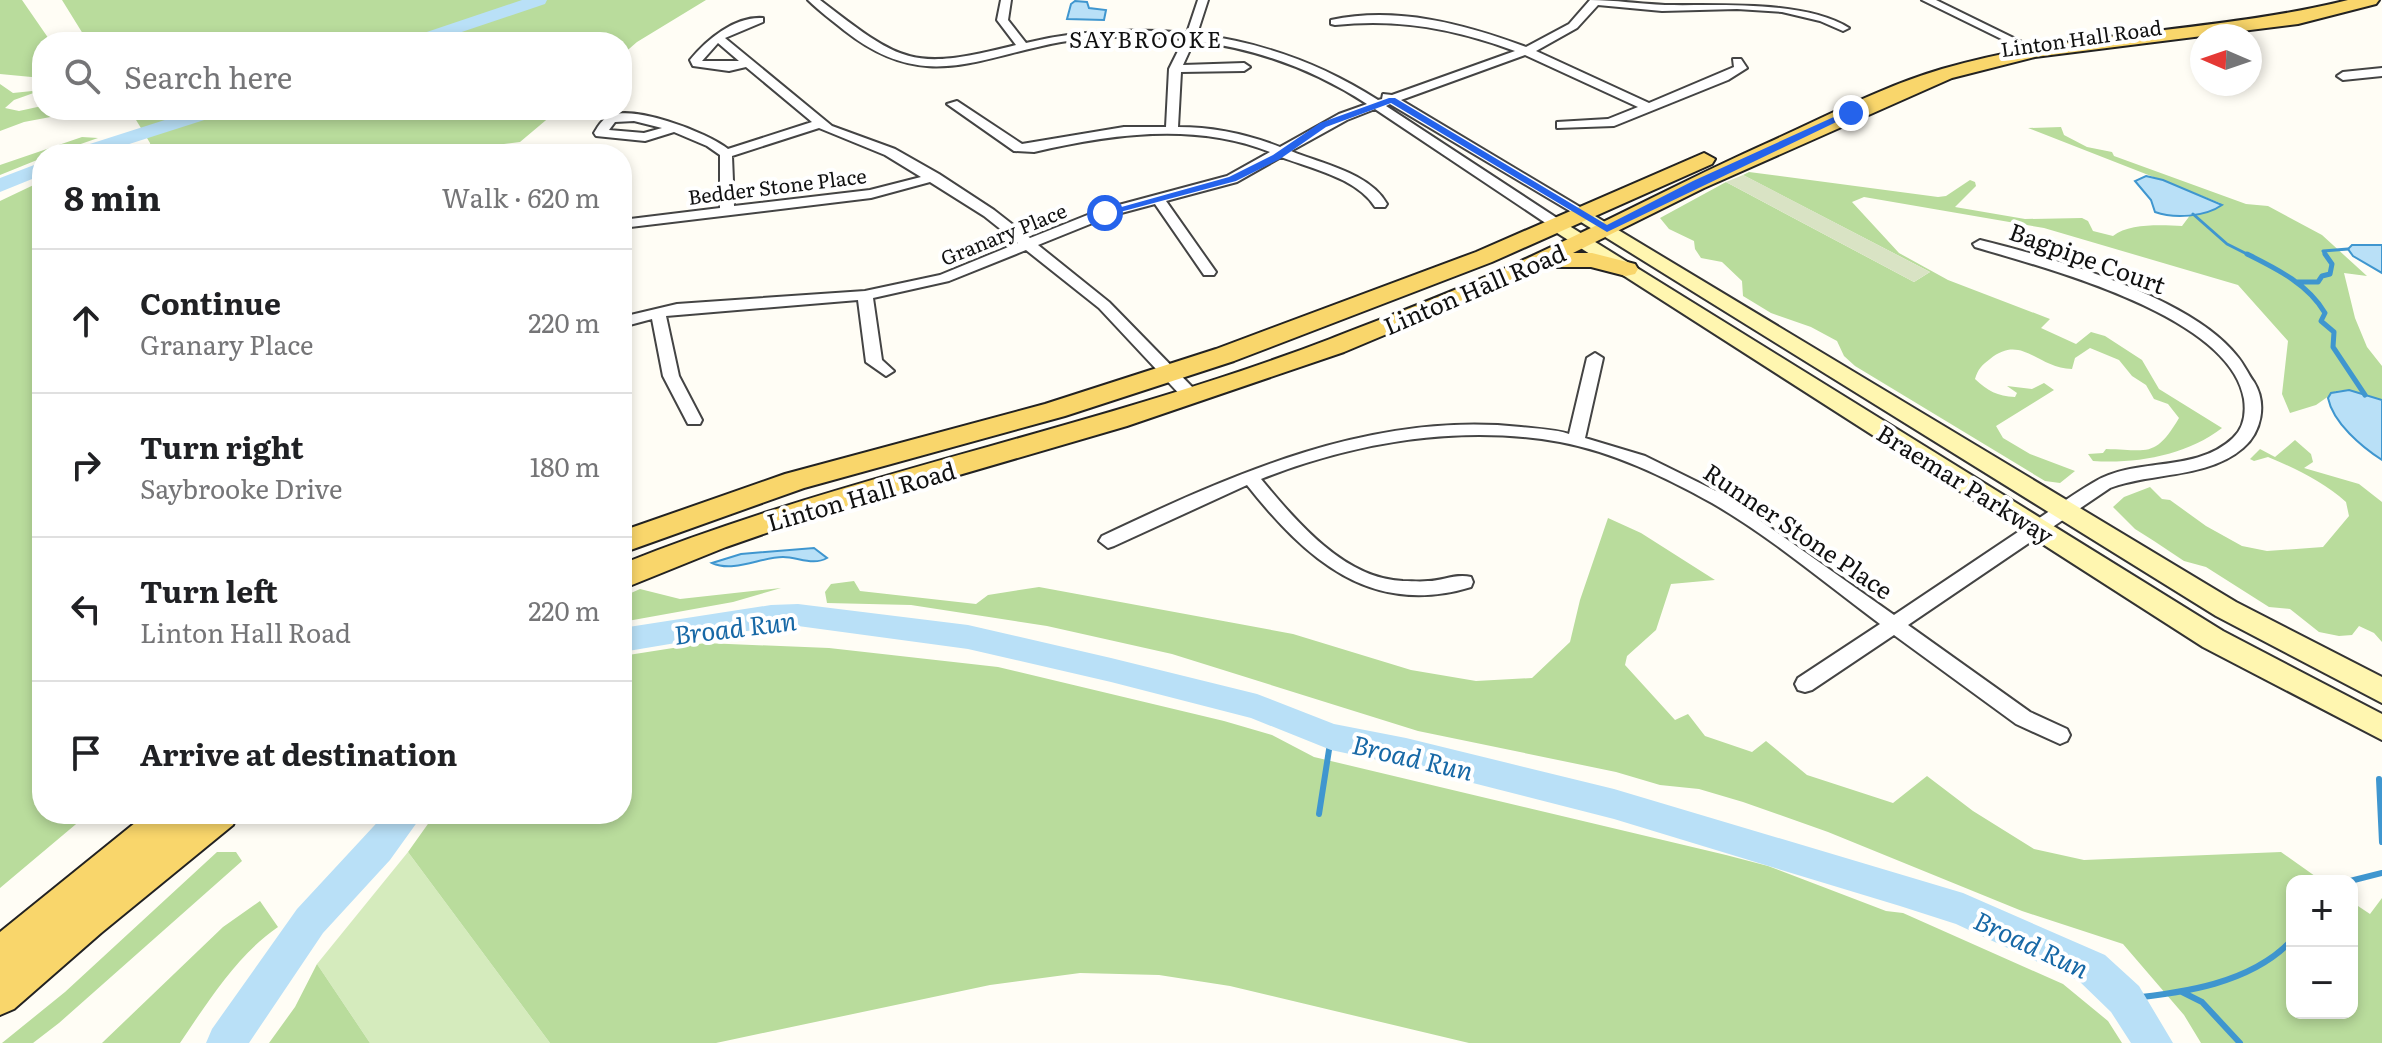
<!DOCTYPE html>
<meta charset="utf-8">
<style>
:root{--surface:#fff;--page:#f2f2f2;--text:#202124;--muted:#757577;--line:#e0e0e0}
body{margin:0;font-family:Literata,serif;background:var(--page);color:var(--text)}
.controls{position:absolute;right:24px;bottom:24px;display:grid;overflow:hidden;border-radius:16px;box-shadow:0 4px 12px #0003}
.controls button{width:72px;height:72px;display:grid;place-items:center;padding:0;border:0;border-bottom:2px solid var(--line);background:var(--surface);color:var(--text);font:40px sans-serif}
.compass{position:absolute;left:2190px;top:24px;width:72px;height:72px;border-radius:50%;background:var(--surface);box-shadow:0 4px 12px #0003;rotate:272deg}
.stop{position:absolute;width:24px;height:24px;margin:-18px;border:6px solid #2563eb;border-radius:50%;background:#fff}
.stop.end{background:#2563eb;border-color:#fff;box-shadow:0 2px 8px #0008}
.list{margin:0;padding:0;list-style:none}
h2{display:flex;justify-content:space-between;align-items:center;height:104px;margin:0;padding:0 32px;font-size:34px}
h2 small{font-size:26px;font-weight:400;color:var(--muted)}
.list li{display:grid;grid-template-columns:52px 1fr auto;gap:24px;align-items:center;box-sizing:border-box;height:144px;padding:0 32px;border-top:2px solid var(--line)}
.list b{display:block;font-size:30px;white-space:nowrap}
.list p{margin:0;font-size:26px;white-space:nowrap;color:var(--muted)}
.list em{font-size:26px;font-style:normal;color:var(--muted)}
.icon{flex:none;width:44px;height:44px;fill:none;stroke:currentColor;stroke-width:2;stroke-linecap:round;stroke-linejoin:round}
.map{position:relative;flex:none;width:2382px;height:1043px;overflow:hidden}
.search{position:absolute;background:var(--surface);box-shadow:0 4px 12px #0003;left:32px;top:32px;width:600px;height:88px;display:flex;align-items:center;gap:20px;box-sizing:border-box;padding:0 28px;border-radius:32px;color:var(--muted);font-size:30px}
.panel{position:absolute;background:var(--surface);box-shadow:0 4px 12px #0003;left:32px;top:144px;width:600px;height:680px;border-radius:32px}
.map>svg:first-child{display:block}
.green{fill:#d5ebbd}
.forest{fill:#b9dc9c}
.cemetery{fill:#d9e3c4}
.water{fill:#b9e0f7;stroke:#3f96cf;stroke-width:2}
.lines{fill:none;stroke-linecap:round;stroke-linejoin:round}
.stream-far2{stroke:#3f96cf;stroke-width:3}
.stream-far1{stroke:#3f96cf;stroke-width:5}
.stream{stroke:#3f96cf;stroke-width:6}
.river{fill:#b9e0f7;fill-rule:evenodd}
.street-casing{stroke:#444;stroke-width:4}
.secondary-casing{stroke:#333;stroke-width:4}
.primary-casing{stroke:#222;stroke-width:4}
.street{fill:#fff;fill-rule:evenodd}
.secondary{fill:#fff6b0;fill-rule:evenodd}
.primary{fill:#f9d66b;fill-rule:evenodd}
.route{fill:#2563eb}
.labels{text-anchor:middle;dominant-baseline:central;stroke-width:8;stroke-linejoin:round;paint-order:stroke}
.far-street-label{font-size:20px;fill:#111;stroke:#fff}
.far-neighbourhood-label{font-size:22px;letter-spacing:2px;fill:#111;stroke:#fff}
.street-label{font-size:24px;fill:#111;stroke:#fff}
.water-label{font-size:26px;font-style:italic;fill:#1768a6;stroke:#fff}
</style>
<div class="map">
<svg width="2382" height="1043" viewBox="0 0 2382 1043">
<rect width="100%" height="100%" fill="#fffdf5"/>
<!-- green -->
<path class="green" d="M408,852L550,1043H370L317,964Z"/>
<!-- forest -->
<path class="forest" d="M0,0H22L51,42H42V78L0,74Z
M62,0H706L637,42L622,55V42H88Z
M0,84L13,93L42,90L14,100L5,108L19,111L42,106V110L77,112L24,122L0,131Z
M130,110H558L520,142L446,151L441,154H152L150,143Z
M2061,127L2064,135L2087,147L2112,152L2114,156L2246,204L2268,206L2322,235L2367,276L2344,273L2355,318L2367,347L2382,366V400L2349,390L2336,391L2316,405L2290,413L2282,394L2288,341L2238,285L2044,228L1864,197L1852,202L1899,253L1948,280L2050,319L2041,328L2076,344L2091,332L2105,336L2142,360L2159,389L2222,428C2187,455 2137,464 2093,461L2088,454L2103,453L2106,449C2149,450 2155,458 2179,418L2168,404L2154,399L2146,385L2132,376L2119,360L2090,348L2075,358L2072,369C2038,369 2022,333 1990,359C1982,365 1978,369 1975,379C1988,391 1997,396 2015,397L2017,393L2007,386L2032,389L2044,383L2054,390L1996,426L2003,438L2030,454L2075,471L2060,483L2045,481L1855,366L1844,356L1837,341L1811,327L1771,313L1743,296L1742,281L1722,262L1701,258L1695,249L1694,241L1669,229L1660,218L1726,182L1914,282L1930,272L1743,175L1749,172L1938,197L1946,196L1970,180L1975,182L1976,186L1955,207L2025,219L2082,218L2088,221L2093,231L2113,236C2129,223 2162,225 2182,226L2191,214L2203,213L2220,203L2028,128Z
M82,137L98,138L52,154H42V158L0,175V165Z
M42,181V814H88L0,888V201Z
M2295,440L2311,454L2313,462L2304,468L2359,484L2382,502V642L2374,633L2359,626L2352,635L2339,636L2319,632L2290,609L2269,607L2206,567L2184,561L2154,541L2135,529L2113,507L2124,497L2150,487L2162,499L2170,500L2206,526L2242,546L2267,551L2323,547L2349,516L2346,502C2324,482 2295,468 2268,457L2254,461L2250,459L2260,449L2275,457Z
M1608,518L1641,533L1715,580L1671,584L1656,630L1627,656L1625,665L1675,720L1688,714L1705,736L1752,752L1766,741L1807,775L1893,803L1927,776L1973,811L2034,849L2084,860L2281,852L2322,881H2292V1013H2352V902L2370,914L2382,898V1043H2201L2184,1015L2123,944L2022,911L1828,832L1743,802L1699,789L1660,785L1616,772L1418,731L1172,654L1047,626L911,605L827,603L825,592L831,584L854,581L860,591L976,604L988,595L1039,587L1293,634L1411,670L1476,681L1532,678L1570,642L1580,600Z
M781,588L733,602L622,622V597L640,589L680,599Z
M705,643L829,648L998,667L1224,721L1272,735L1314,757L1726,855L1768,866L1886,911L1903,913L2063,984L2108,1021L2122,1043H1469L1230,986L1159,975L1080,973L990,985L716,1043H550L408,852L435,814H622V656Z
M217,852H236L242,861L59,1023L33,1043H2L65,992Z
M260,901L278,927C238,954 207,1003 180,1043H102L223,927Z
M317,964L370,1043H269L295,1007Z"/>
<!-- cemetery -->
<path class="cemetery" d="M1743,175L1755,181L1930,272L1914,282L1726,182Z"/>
<!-- water -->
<path class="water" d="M1075,1L1087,2L1089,8L1106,10L1104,20L1067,19L1071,4Z
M2146,176L2163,180L2222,205C2205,217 2174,219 2155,212L2151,200L2135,181Z
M2352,245H2382V273L2353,256L2348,249Z
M2349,390L2382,400V460C2362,447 2333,423 2328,398L2331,393Z
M814,548L827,558C813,566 798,557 783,557C761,557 734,573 712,563L741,554Z"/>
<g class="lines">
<!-- stream-far2 -->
<path class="stream-far2" d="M2193,214L2227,244L2251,256
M2326,256L2323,251L2348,249"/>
<!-- stream-far1 -->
<path class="stream-far1" d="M2247,254C2277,269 2308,284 2325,313L2321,321L2334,332L2333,347L2365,395
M2296,282H2318L2322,276L2330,274L2332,264L2325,254"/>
<!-- stream -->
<path class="stream" d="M2379,779L2382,842
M1319,814L1331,737
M2350,881L2382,873
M2182,992L2202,1002L2240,1043
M2125,999C2182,993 2251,984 2292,940"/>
<!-- river -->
<path class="river" d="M522,0H547L545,4L432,42H406L409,38Z
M196,110H226L223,114L98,154H68L71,150Z
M42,162V175L0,192V178Z
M798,604L968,625L1111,658L1257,694L1334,724L1406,738L1614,789L1963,893L2105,955L2139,986L2173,1043H2131L2111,1012L2079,981L1956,924L1900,906L1614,819L1406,766L1331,750L1251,718L1111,682L968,649L798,626L771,627L622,652V628L771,605Z
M385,814H423L390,860L323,933L249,1043H206L212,1029L297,909Z"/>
<defs>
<path id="street" d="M808,0H820C903,64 912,71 1016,45L997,20L1001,0H1011L1008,20L1026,43C1080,30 1132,28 1187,33L1198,0H1208L1197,34C1264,43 1322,64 1378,100L1382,99L1383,94L1392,95L1515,51C1455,29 1399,18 1335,25L1331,24V20C1397,6 1464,24 1526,47L1569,24L1590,0C1615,0 1640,4 1665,5C1719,6 1804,0 1849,28L1843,31L1820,21L1782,12L1737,9L1662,11L1598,5L1577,28L1536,51L1649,103L1734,67L1733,59H1741L1747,68L1728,80L1614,126L1557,128V122L1608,119L1638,107L1525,55L1401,100L1585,210V216L1580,217L1390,104L1386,106L1563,222V228H1553L1375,109L1347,120L1291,151C1322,164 1370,173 1387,204L1385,207H1375C1357,178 1312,169 1281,157L1237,182L1166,201L1216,272L1214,275H1204L1155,204L1110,216L1038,245L1109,302L1197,392L1199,396L1197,400H1185L1099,308L1026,250L949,281L873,298L882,360L894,371L886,376L866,362L858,300L666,316L679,376L702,420L700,424H688L663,376L652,319L622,327V317L677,304L865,291L940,275L1018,243L984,216L930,182L871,198L622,228V220L720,208V155L707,146L674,132L645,141L596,136L594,133C597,128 601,121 606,118C627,101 709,133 728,149L812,122L746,67L729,71L693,66L690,60C707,39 735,16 763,18V22L725,38L832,126L895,149L939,174L994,210L1030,238L1100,210L1227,176L1270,152C1195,122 1111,134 1034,152L1014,151L947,104L957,101L1022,144L1124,127H1166L1169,69L1184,39C1143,36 1101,35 1061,42C975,58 924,93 845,31C833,21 819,11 808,0ZM1194,41C1258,49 1313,69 1367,104L1339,114L1280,147C1247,134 1213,127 1178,127L1181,72L1244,71L1250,67L1244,63L1183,65ZM718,43L739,61H702ZM634,121L662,128L644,133L609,130L615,122ZM819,128L885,155L921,177L870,190L734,206L732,156Z
M1922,0H1936L2040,51L2030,53Z
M2382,68V76L2343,80L2337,76L2343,72Z
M1980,240C2053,258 2190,296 2237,356C2244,364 2248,374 2254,382C2267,403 2262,432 2243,448C2207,479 2152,472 2110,488L1908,625L2030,712L2067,729L2070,735L2067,741L2060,744L2016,724L1894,635L1812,690L1805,692L1798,690L1795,684L1798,678L1880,624C1825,583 1771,537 1712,503C1665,477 1613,452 1560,442C1460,424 1355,442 1261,479C1296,521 1344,579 1403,581C1412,581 1420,582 1428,581C1442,581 1457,573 1471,577L1473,582L1471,587C1370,618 1305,558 1247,485L1114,546L1108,548L1099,541L1102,536C1233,474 1372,411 1521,427C1537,429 1554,429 1569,434L1587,358L1595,353L1603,358L1585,438L1645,456L1724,495L1894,615C1940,584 1985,554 2030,524C2052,510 2073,494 2096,481C2138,457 2196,473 2233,438C2244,428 2246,413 2244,399C2230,315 2045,268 1975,247L1973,244Z"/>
<path id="secondary" d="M1580,207L2236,602L2382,677V703L2216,616L1573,217L1570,213L1573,209Z
M1558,219L2223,631L2382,714V740L2203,647L1551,229L1548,225L1551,221Z"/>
<path id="primary" d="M2348,0H2379L2376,4L2298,24L2035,57L1952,78L1704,188L1573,253H1592L1635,264L1638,269L1635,274L1626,276L1591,267H1546L1344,352L1127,426L798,522L726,547L622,589V564C852,472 1098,428 1330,339C1389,316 1450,293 1508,267C1595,228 1678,183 1765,144C1823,118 1881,87 1942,69C2075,30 2215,33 2348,0Z
M1704,153L1715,159L1712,164L1492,262L1234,361L1065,416L804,488L622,553V531L785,474L1045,404L1216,349L1476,252Z
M146,814H238L233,825L101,933L14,1009L0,1015V932Z"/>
</defs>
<!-- street casing -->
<use href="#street" class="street-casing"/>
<!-- secondary casing -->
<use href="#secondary" class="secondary-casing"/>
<!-- primary casing -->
<use href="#primary" class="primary-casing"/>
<!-- street -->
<use href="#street" class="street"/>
<!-- secondary -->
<use href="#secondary" class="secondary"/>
<!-- primary -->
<use href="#primary" class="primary"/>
</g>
<!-- route -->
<path class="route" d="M1389,98H1395L1607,225L1693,181L1847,111L1855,113L1607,232L1391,103L1326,127L1280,159L1236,181L1105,216L1100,213L1229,177L1273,155L1320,123Z"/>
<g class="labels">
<!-- far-street labels -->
<g class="far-street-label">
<text transform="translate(2081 37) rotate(-8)">Linton Hall Road</text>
<text transform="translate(777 185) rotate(-7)">Bedder Stone Place</text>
<text transform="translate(1003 233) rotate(-22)">Granary Place</text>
</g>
<!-- far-neighbourhood labels -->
<g class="far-neighbourhood-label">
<text x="1146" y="38">SAYBROOKE</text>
</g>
<!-- street labels -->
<g class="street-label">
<text transform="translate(2088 257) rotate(20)">Bagpipe Court</text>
<text transform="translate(1474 288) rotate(-23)">Linton Hall Road</text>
<text transform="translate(1966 483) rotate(32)">Braemar Parkway</text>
<text transform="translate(861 495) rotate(-16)">Linton Hall Road</text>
<text transform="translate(1799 530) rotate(34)">Runner Stone Place</text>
</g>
<!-- water labels -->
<g class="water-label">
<text transform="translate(735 626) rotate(-7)">Broad Run</text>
<text transform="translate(1413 756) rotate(13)">Broad Run</text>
<text transform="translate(2032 943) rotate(25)">Broad Run</text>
</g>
</g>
</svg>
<div class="controls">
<button>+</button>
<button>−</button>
</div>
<svg class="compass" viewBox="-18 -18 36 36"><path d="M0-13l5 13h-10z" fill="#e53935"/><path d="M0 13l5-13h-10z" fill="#757577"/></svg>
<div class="stop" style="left:1105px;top:213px"></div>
<div class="stop end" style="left:1851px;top:113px"></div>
<div class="search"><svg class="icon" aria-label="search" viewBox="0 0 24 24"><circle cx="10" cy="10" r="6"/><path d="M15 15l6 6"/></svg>Search here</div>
<section class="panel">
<h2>8 min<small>Walk · 620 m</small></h2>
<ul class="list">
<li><svg class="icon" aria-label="ahead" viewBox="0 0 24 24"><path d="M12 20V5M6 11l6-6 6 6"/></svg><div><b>Continue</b><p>Granary Place</p></div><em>220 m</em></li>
<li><svg class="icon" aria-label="right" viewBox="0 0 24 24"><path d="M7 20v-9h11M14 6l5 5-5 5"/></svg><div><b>Turn right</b><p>Saybrooke Drive</p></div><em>180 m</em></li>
<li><svg class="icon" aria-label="left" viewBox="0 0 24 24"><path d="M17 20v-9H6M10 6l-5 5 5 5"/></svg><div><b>Turn left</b><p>Linton Hall Road</p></div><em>220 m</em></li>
<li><svg class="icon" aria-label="arrive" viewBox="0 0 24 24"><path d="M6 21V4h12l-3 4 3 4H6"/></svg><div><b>Arrive at destination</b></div></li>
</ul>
</section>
</div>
